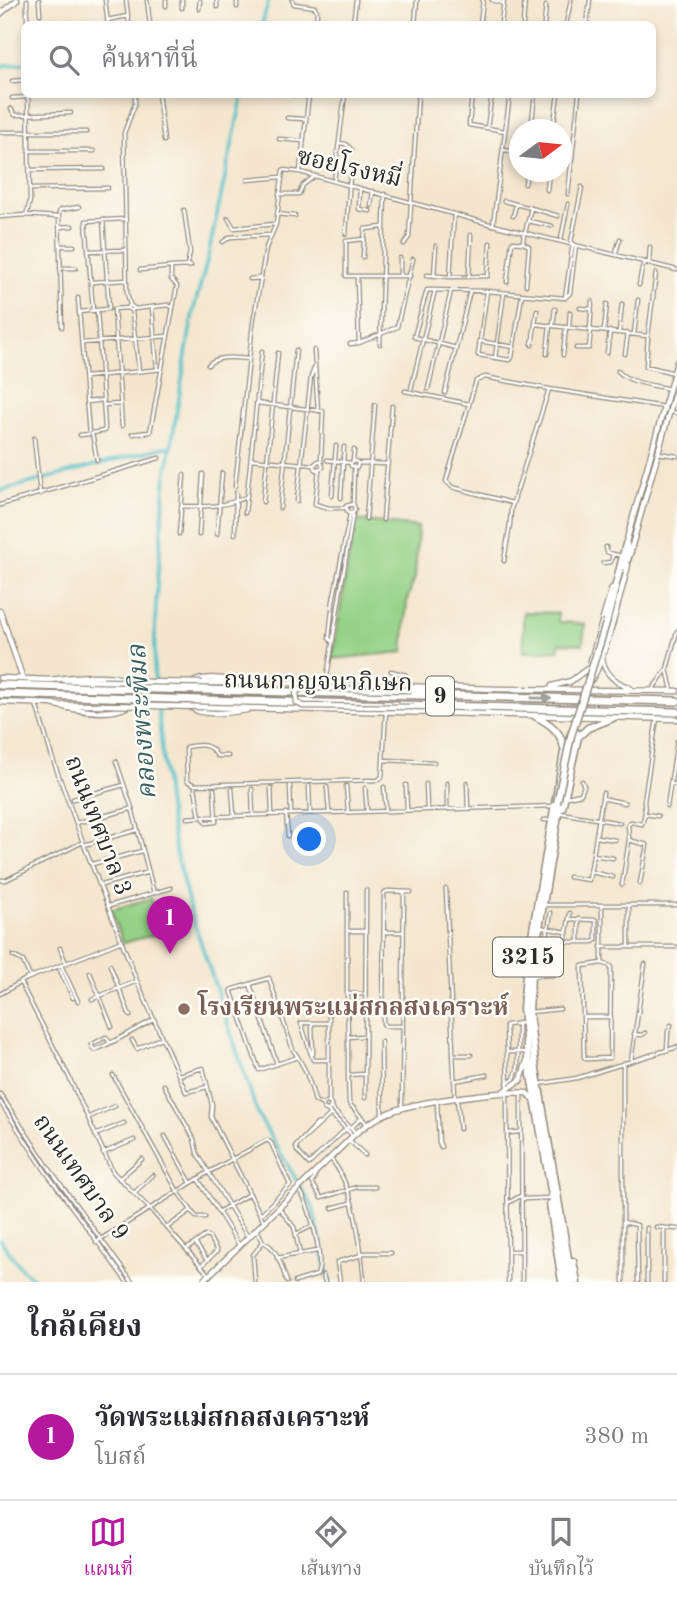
<!DOCTYPE html>
<html lang="th">
<meta charset="utf-8">
<style>
:root{--surface:#fff;--page:#f7f7f7;--text:#2b2b33;--muted:#7c7c81;--line:#e1e1e2;--accent:#b5179e}
body{margin:0;font-family:"Old Standard TT","Noto Serif Thai",serif;background:var(--page);color:var(--text)}
.compass{position:absolute;left:509px;top:119px;width:63px;height:63px;border-radius:50%;background:var(--surface);box-shadow:0 4px 10px #0003;rotate:75deg}
.you{position:absolute;left:310px;top:840px;width:24px;height:24px;margin:-18px;border:5px solid #fff;border-radius:50%;background:#1a73e8;box-shadow:0 0 0 10px #1a73e833}
.badge{display:grid;place-items:center;width:46px;height:46px;border-radius:50%;background:var(--accent);color:#fff;font-size:23px;font-weight:700}
.pin{position:absolute;translate:-50% -58px;filter:drop-shadow(0 2px 4px #0008)}
.pin::after{content:'';position:absolute;top:37px;width:24px;height:21px;background:inherit;clip-path:polygon(0 0,100% 0,50% 100%)}
.list{margin:0;padding:0;list-style:none}
h2{display:flex;justify-content:space-between;align-items:center;height:91px;margin:0;padding:0 28px;font-size:30px}
h2 small{font-size:23px;font-weight:400;color:var(--muted)}
.list li{display:grid;grid-template-columns:46px 1fr auto;gap:21px;align-items:center;box-sizing:border-box;height:126px;padding:0 28px;border-top:2px solid var(--line)}
.list b{display:block;font-size:26px;white-space:nowrap}
.list p{margin:0;font-size:23px;white-space:nowrap;color:var(--muted)}
.list em{font-size:23px;font-style:normal;color:var(--muted)}
.icon{flex:none;width:38px;height:38px;fill:none;stroke:currentColor;stroke-width:2;stroke-linecap:round;stroke-linejoin:round}
.map{position:relative;flex:none;width:677px;height:1282px;overflow:hidden}
.search{position:absolute;background:var(--surface);box-shadow:0 4px 10px #0003;left:21px;right:21px;top:21px;height:77px;display:flex;align-items:center;gap:18px;box-sizing:border-box;padding:0 24px;border-radius:10px;color:var(--muted);font-size:26px}
.sheet{height:217px;background:var(--surface)}
nav{display:flex;justify-content:space-around;align-items:center;box-sizing:border-box;height:98px;border-top:2px solid var(--line);background:var(--surface);font-size:19px;color:var(--muted)}
nav a{display:grid;justify-items:center;gap:4px}
nav .on{color:var(--accent)}
.map>svg:first-child{display:block}
.green{fill:#95d287;stroke:#607e59;stroke-width:2}
.lines{fill:none;stroke-linecap:round;stroke-linejoin:round}
.canal{stroke:#52c0c8;stroke-width:3.5}
.street-casing{stroke:#90887c;stroke-width:5}
.secondary-casing{stroke:#90887c;stroke-width:7}
.primary-casing{stroke:#90887c;stroke-width:9}
.highway-casing{stroke:#90887c;stroke-width:10}
.street{stroke:#fff;stroke-width:2.5}
.secondary{stroke:#fff;stroke-width:4.5}
.primary{stroke:#fff;stroke-width:6}
.highway{stroke:#fff;stroke-width:7}
.secondary-bridge-casing{stroke:#90887c;stroke-width:7;stroke-linecap:butt}
.primary-bridge-casing{stroke:#90887c;stroke-width:9;stroke-linecap:butt}
.highway-bridge-casing{stroke:#90887c;stroke-width:10;stroke-linecap:butt}
.secondary-bridge{stroke:#fff;stroke-width:4.5}
.primary-bridge{stroke:#fff;stroke-width:6}
.highway-bridge{stroke:#fff;stroke-width:7}
.oneway{fill:#a0a0a0}
.education-dot{fill:#8d6e63;stroke:#fdfcf7;stroke-width:2.5}
.labels{text-anchor:middle;dominant-baseline:central;stroke-width:5;stroke-linejoin:round;paint-order:stroke}
.shield{fill:#fdfcf7;stroke:#6a6a68;stroke-width:2}
.shield-label{font-size:23px;font-weight:bold;fill:#2b2b2b}
.street-label{font-size:24px;fill:#2b2b2b;stroke:#fdfcf7}
.education-label{font-size:24px;font-weight:bold;fill:#785e54;stroke:#fdfcf7;text-anchor:start}
.water-label{font-size:26px;font-style:italic;fill:#395f62;stroke:#fdfcf7}
</style>
<div class="map">
<svg width="677" height="1282" viewBox="0 0 677 1282">
<rect width="100%" height="100%" fill="#fdfcf7"/>
<filter id="ink" filterUnits="userSpaceOnUse"><feTurbulence type="fractalNoise" baseFrequency=".0143" numOctaves="2"/><feDisplacementMap in="SourceGraphic" scale="14" xChannelSelector="R" yChannelSelector="G"/><feConvolveMatrix kernelMatrix="1 2 1 2 8 2 1 2 1" color-interpolation-filters="sRGB"/></filter>
<filter id="wash" filterUnits="userSpaceOnUse"><feTurbulence type="fractalNoise" baseFrequency=".00686" numOctaves="4" result="noise"/><feDisplacementMap in="SourceGraphic" scale="28" xChannelSelector="R" yChannelSelector="G"/><feGaussianBlur stdDeviation="1.57" result="paint"/><feColorMatrix in="noise" values="0 0 0 0 0 0 0 0 0 0 0 0 0 0 0 0 0 1.4 0 .05"/><feComposite in="paint" operator="in"/></filter>
<g filter="url(#wash)">
<rect width="100%" height="100%" fill="#f4e6ce"/>
<!-- green -->
<path class="green" d="M355,520L418,527L415,577L407,600L403,652L332,659Z
M523,612L558,613V622L585,624L583,644L560,643L558,650L523,652Z
M151,898L161,933L123,943L111,910Z"/>
<g class="lines">
<!-- canal -->
<path class="canal" d="M262,24L269,0
M0,66L24,63
M243,94L206,265L193,312L165,484L156,601L154,671L167,800L175,849L190,910L258,1115L313,1208L330,1282
M0,491L164,447H172
M0,1240L22,1269L36,1282"/>
</g>
</g>
<g filter="url(#ink)">
<g class="lines">
<defs>
<path id="street" d="M27,0V24
M39,0L40,14
M105,0L108,24
M126,0L129,24
M147,0L150,24
M292,0L294,4L315,7L317,11L316,24
M492,0L503,3
M166,6V0
M217,7V0
M237,7V0
M182,8V0
M199,9L200,0
M107,20L128,16
M353,24L356,0
M415,24L417,0
M480,24L483,0
M501,24L504,0
M523,24L525,0
M544,24L546,6
M566,24L571,0
M587,24L590,0
M12,81L24,80
M158,94L164,141
M287,94L308,97
M472,94L469,125L505,131
M12,98L28,97
M11,109L15,115L71,113
M287,118L305,119
M487,128L492,94
M531,130L535,94
M553,130L558,94
M0,132H86
M279,139L303,141
M339,143L346,144L352,150
M503,150L520,152
M29,151H94
M562,157L572,158
M31,170L104,169
M300,171L309,94
M247,180L281,177
M334,181L345,94
M525,184L527,172
M360,188L359,209L370,211
M30,189L108,188
M547,190L549,172
M279,194H299L303,185L315,176
M568,194L579,94
M504,201L531,208
M371,206L373,191
M184,210L190,252L187,266
M277,214L295,216
M24,215L27,213L30,201L28,94
M513,216L516,205
M0,217L24,215L59,217L62,327
M58,217L60,210L79,207
M228,218L234,228L275,224
M103,219L109,309
M528,221L552,226
M493,225L510,94
M60,227L72,226
M524,233L523,243L529,246L526,285
M525,233L531,208L558,216
M346,234L350,176
M364,239L346,241V276H410
M561,239L568,204
M223,242L230,237L270,235
M571,242L582,187
M404,244L409,237L418,94
M60,246H74
M88,251L126,250
M616,252L620,239
M363,257L365,229L382,227
M649,262L650,247
M60,268H76
M140,270L171,267
M400,275V258
M427,275L450,277L454,214
M434,276L436,246
M357,277L359,343
M450,277L488,276L490,243
M469,277L471,235
M250,279L261,278
M92,282L127,280
M507,282L512,242L523,243
M639,285L642,268L646,262
M487,291L478,355L510,360L512,357L522,295
M78,298L89,434
M565,298L570,293L576,245
M565,298L573,243
M130,305L134,308L131,311L128,308L130,305L127,293L124,133L135,104V94
M152,307L157,369
M580,308L591,309
M114,309L122,426
M114,309L128,308
M134,309L168,305L172,307
M93,311L86,221L126,219
M79,312L107,309
M132,312L139,371
M535,324L648,336L646,366L674,373
M553,325L555,309
M569,326L570,312
M590,329L592,301
M604,331L607,304
M619,332L622,304
M634,334L638,300
M648,336L656,273
M479,341L514,347
M82,343L168,336
M350,344L359,343L397,327L413,259
M380,344L385,194
M532,345L537,310
M456,348L414,337L427,290L487,291L565,298
M576,348H589L591,329
M314,350L318,411
M607,353L610,331
M547,354L550,325
M625,354L628,333
M563,355L566,327
M495,358L504,293
M208,365C217,355 235,358 248,359
M618,371C628,383 654,385 669,389
M85,377L162,369
M411,389L435,290
M428,389L451,291
M405,391L469,404
M445,393L470,291
M86,402L104,400
M256,403L323,411L321,461L323,467L316,470L314,465L318,461H321
M104,405L120,404
M669,412L677,413
M132,434L150,432L177,286L171,279V267L191,266
M80,435L89,434
M34,438L40,494
M658,453L677,456
M251,459L314,465
M97,460L92,433L104,431L105,428L97,310
M327,460L351,463
M353,461L354,450
M358,463L357,468L351,466V463L355,461L358,463L388,464
M319,470L315,504L329,508H345
M235,486L253,323L266,248L276,224L283,170L300,172L493,225L677,270
M332,496L336,446
M341,498L344,447
M297,501L311,377L314,369
M263,502L278,353
M512,503L452,487L446,481L476,381L485,377L549,389
M353,504L346,506L348,513H353L355,509L353,504L354,469
M0,505L159,458
M182,506C207,507 224,507 246,497
M280,508L296,350
M245,513L262,351
M366,519L375,405
M383,520L392,406
M179,534L184,475
M217,534L222,473
M235,534L236,493
M199,535L203,474
M606,547L607,552L613,554
M504,561L510,524L511,509L549,389L664,407
M603,563L611,562L613,554L622,556
M331,641L329,638L333,601L350,514
M667,669L672,690
M391,671L406,675L408,685
M326,683L353,513
M652,690L667,669L677,631
M36,704L52,757L84,845L137,981L186,1092L207,1087
M228,756H217C210,743 200,744 186,747L187,781L195,785L378,780L382,777L386,712
M383,760L434,762
M116,761L132,808L154,893
M467,782L468,808
M447,783V809
M426,784L427,809
M670,784H677
M406,785L407,810
M290,786L291,813
M309,786L310,813
M346,786L348,811
M327,787L329,812
M384,787L386,810
M195,788L200,817L554,806
M271,788L272,814
M365,788L367,811
M232,789L234,815
M252,789L253,815
M567,797L581,794L584,786L582,781
M602,798L625,803
M73,799L124,785
M667,807L677,741
M286,813L288,836
M561,813L620,823
M645,814L658,816
M203,816L206,823L216,822L214,789
M187,818L200,817
M544,820H551
M76,823L131,809
M597,837L615,840
M629,840L647,845L640,883
M84,845L137,830
M593,855L613,858
M92,864L142,851
M591,872L613,877
M569,877L589,880L603,793
M0,880H6L83,842
M101,885L149,872
M622,885L629,840L628,825L631,822L642,824L645,814L644,801L657,718
M446,889L455,1096
M347,892V994
M543,905H677
M109,906L171,888
M579,919V942
M539,927L567,932
M348,931H365
M385,932H403
M565,942H593L596,940V920L570,919
M601,947H677
M629,947V906
M60,948L66,963
M564,949L570,913
M544,951L551,913
M13,956L23,961L30,977
M602,963L611,966L610,1058L586,1059L584,1057L582,966Z
M602,963V906
M61,965L78,1001
M110,965L130,1016
M58,966L73,998
M90,973L112,1027
M532,976L553,975
M20,982L68,1075L113,1172L150,1209L209,1275
M250,984L277,1064
M0,994L26,979L122,941
M92,999L137,981
M529,1012L560,1009
M583,1017H611
M312,1023L313,1054
M402,1026H385L383,1023L384,893L387,891L411,892
M634,1034L642,1035L645,1033
M348,1037L347,994H365
M132,1040L137,1049L161,1038
M381,1042L382,1115
M110,1043L106,1037L91,1045L94,1050C114,1043 134,1030 153,1020
M667,1049L668,1032L671,1025
M507,1052H527
M453,1055H471
M298,1057L259,1070L231,990L269,978L293,1050C305,1066 310,1082 315,1101L323,1105
M329,1060H313L301,1023H329
M631,1061L645,964
M364,1074L348,1075L349,1103L367,1124
M113,1075L178,1192L196,1217H205
M179,1075L203,1068L212,1105L211,1117L264,1222
M348,1075V1037L363,1036
M454,1081L487,1075
M507,1083L514,1079L518,1067V1023
M539,1084L577,1078L677,1047
M164,1085L194,1139L197,1153L248,1237
M508,1088L506,1025L523,1023
M521,1092L522,1282
M507,1093L508,1282
M0,1094L49,1168L132,1282
M365,1098L366,890
M457,1099L460,1129
M0,1102L46,1172L127,1282
M437,1102L439,1142L441,1147
M323 1106a4 4 0 1 1 8 0a4 4 0 1 1-8 0Z
M329,1103V1017
M330,1107L355,1132
M402,1108L404,892
M327,1110L353,1136
M89,1117L115,1106
M352,1127L362,1117
M509,1133L519,1132
M95,1135L124,1123
M165,1136L191,1183
M349,1140L365,1155
M296,1146L297,1151L309,1164L349,1126
M296,1146L331,1114
M296,1146L317,1124L321,1123
M103,1153L134,1140
M330,1158C355,1186 361,1246 364,1282
M315,1173V1178L312,1182L321,1198L357,1187H375
M119,1179L142,1159
M198,1179L239,1245
M134,1193L153,1175
M524,1199L549,1198
M508,1203L522,1195
M279,1208L294,1227L300,1254
M332,1208L350,1203
M218,1212L249,1194
M623,1222L637,1225L638,1282
M168,1227L191,1210
M656,1227L677,1229
M647,1228V1282
M664,1228V1282
M257,1229L263,1242C278,1247 282,1269 287,1282
M296,1234L312,1226
M96,1242L209,1172L267,1140L271,1143L290,1185L260,1215
M195,1243L207,1260
M187,1249L205,1236L209,1237L217,1251L201,1266
M508,1251H522
M362,1253H391
M277,1258L317,1251
M323,1275L325,1282
M255,1282L253,1255L263,1242
M295,1282L317,1275C325,1259 310,1209 301,1192
M340,1282L337,1262L362,1255
M623,1282V1063"/>
<path id="secondary" d="M0,14L17,0
M625,546L677,362
M631,549L677,385
M612,588L589,667L588,677L591,680C602,669 623,585 628,565
M0,611L23,679
M602,658C604,673 616,683 630,688
M0,678L52,680
M50,680C67,678 110,672 124,680C129,683 131,688 132,694L126,707C109,717 71,709 52,704
M64,680L103,681
M236,681C220,678 194,674 184,690C181,721 228,713 247,710
M203,683H297L498,689L677,691
M552,686L571,681L587,669
M412,690L450,689
M0,702L54,704
M63,705H104
M203,707L677,719
M504,1091L521,1080L527,1061
M202,1282L356,1133C366,1125 376,1118 388,1113C413,1102 500,1090 527,1093L534,1100"/>
<path id="primary" d="M625,566L631,548
M607,620L626,544
M535,716C549,723 561,731 564,748
M560,803L531,976L529,1012L535,1063L572,1282
M562,808L578,737L588,728L613,718
M550,1204L562,1282
M573,1261L577,1282
M567,1282L528,1058L523,1008L527,964L564,752L572,732H576L578,737"/>
<path id="highway" d="M0,685L103,688
M203,690L677,701
M0,694L104,697
M203,700L677,712"/>
</defs>
<!-- street casing -->
<use href="#street" class="street-casing"/>
<!-- secondary casing -->
<use href="#secondary" class="secondary-casing"/>
<!-- primary casing -->
<use href="#primary" class="primary-casing"/>
<!-- highway casing -->
<use href="#highway" class="highway-casing"/>
<!-- street -->
<use href="#street" class="street"/>
<!-- secondary -->
<use href="#secondary" class="secondary"/>
<!-- primary -->
<use href="#primary" class="primary"/>
<!-- highway -->
<use href="#highway" class="highway"/>
<defs>
<path id="secondary-bridge" d="M103,681L203,683
M412,690L302,688L296,692L297,703L303,706L413,707
M104,705L203,707"/>
<path id="primary-bridge" d="M557,803L571,736L607,620"/>
<path id="highway-bridge" d="M103,688L203,690
M104,697L203,700"/>
</defs>
<!-- secondary-bridge casing -->
<use href="#secondary-bridge" class="secondary-bridge-casing"/>
<!-- primary-bridge casing -->
<use href="#primary-bridge" class="primary-bridge-casing"/>
<!-- highway-bridge casing -->
<use href="#highway-bridge" class="highway-bridge-casing"/>
<!-- secondary-bridge -->
<use href="#secondary-bridge" class="secondary-bridge"/>
<!-- primary-bridge -->
<use href="#primary-bridge" class="primary-bridge"/>
<!-- highway-bridge -->
<use href="#highway-bridge" class="highway-bridge"/>
</g>
<!-- one-way arrows -->
<defs><path id="oneway-solid" d="M-6-.8H1V-3.2L6.5 0L1 3.2V.8H-6Z" transform="scale(1.75)"/></defs>
<use class="oneway" href="#oneway-solid" transform="translate(541 698) rotate(1)"/>
</g>
<!-- markers -->
<circle class="education-dot" cx="184" cy="1009" r="7"/>
<g class="labels">
<!-- shield labels -->
<g class="shield">
<rect x="426" y="676.5" width="28" height="39" rx="5"/>
<rect x="493" y="937.5" width="70" height="39" rx="5"/>
</g>
<g class="shield-label">
<text x="440" y="696">9</text>
<text x="528" y="957">3215</text>
</g>
<!-- street labels -->
<g class="street-label">
<text transform="translate(349 169) rotate(13)">ซอยโรงหมี่</text>
<text transform="translate(318 683) rotate(1)">ถนนกาญจนาภิเษก</text>
<text transform="translate(97 826) rotate(69)">ถนนเทศบาล 3</text>
<text transform="translate(80 1178) rotate(55)">ถนนเทศบาล 9</text>
</g>
<!-- education labels -->
<g class="education-label">
<text x="198" y="1009">โรงเรียนพระแม่สกลสงเคราะห์</text>
</g>
<!-- water labels -->
<g class="water-label">
<text transform="translate(143 722) rotate(-94)">คลองพระพิมล</text>
</g>
</g>
</svg>
<svg class="compass" viewBox="-18 -18 36 36"><path d="M0-13l5 13h-10z" fill="#e53935"/><path d="M0 13l5-13h-10z" fill="#7c7c81"/></svg>
<div class="you"></div>
<div class="pin badge" style="left:170px;top:954px">1</div>
<div class="search"><svg class="icon" aria-label="search" viewBox="0 0 24 24"><circle cx="10" cy="10" r="6"/><path d="M15 15l6 6"/></svg>ค้นหาที่นี่</div>
</div>
<section class="sheet">
<h2>ใกล้เคียง<small></small></h2>
<ul class="list">
<li><span class="badge">1</span><div><b>วัดพระแม่สกลสงเคราะห์</b><p>โบสถ์</p></div><em>380 m</em></li>
</ul>
</section>
<nav>
<a class="on"><svg class="icon" aria-label="map" viewBox="0 0 24 24"><path d="M3 6l6-2 6 2 6-2v14l-6 2-6-2-6 2zM9 4v14M15 6v14"/></svg>แผนที่</a>
<a><svg class="icon" aria-label="directions" viewBox="0 0 24 24"><path d="M12 3l9 9-9 9-9-9zM9 14v-3h6M13 9l2 2-2 2"/></svg>เส้นทาง</a>
<a><svg class="icon" aria-label="saved" viewBox="0 0 24 24"><path d="M7 4h10v16l-5-4-5 4z"/></svg>บันทึกไว้</a>
</nav>
